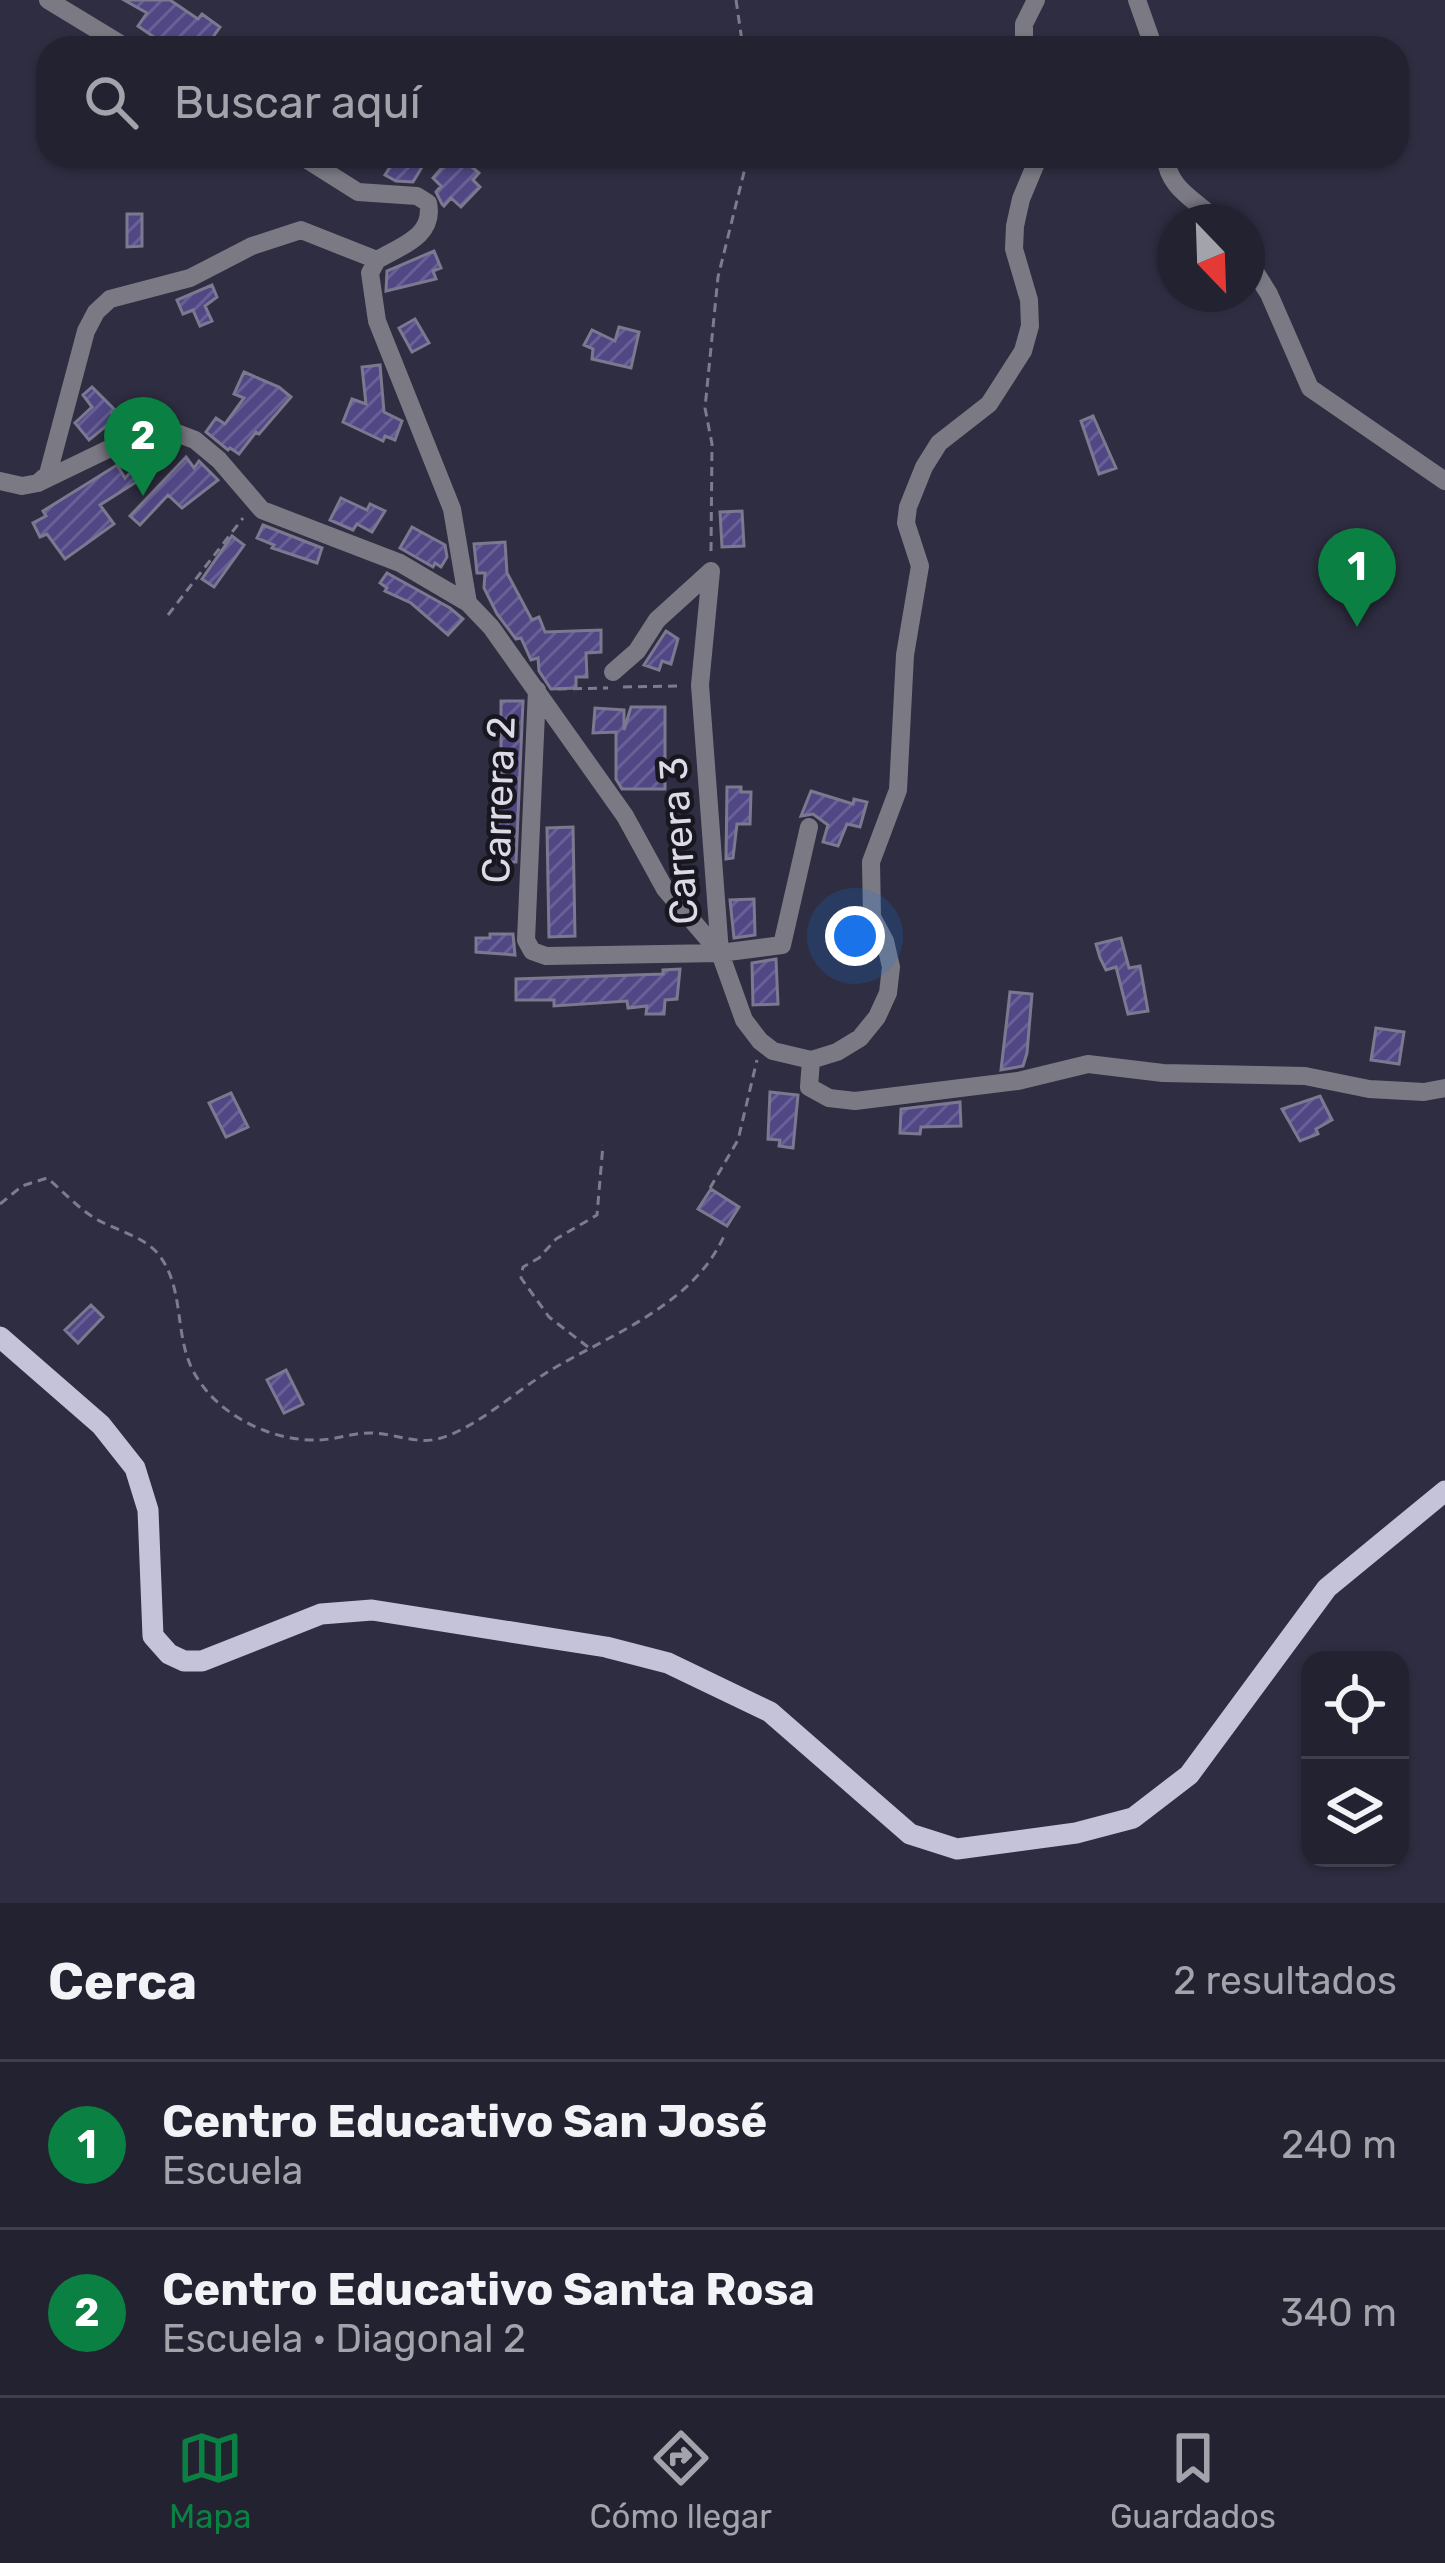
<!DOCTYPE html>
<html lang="es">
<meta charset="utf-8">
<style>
:root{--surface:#232231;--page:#2f2f3d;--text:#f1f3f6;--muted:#a3a4ab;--line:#403f4d;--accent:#0b8043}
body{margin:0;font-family:Rubik,sans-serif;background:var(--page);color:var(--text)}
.controls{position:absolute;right:36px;bottom:36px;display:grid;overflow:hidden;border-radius:24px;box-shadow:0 3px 9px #0004}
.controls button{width:108px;height:108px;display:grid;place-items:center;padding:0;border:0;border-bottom:3px solid var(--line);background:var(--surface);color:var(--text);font:60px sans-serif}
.compass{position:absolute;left:1157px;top:204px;width:108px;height:108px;border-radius:50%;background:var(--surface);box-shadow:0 3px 9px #0004;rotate:157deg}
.you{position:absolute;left:855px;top:936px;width:42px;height:42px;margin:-30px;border:9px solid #fff;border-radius:50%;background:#1a73e8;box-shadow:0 0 0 18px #1a73e833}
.badge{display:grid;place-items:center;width:78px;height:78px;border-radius:50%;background:var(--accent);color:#fff;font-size:39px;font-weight:700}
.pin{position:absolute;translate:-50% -99px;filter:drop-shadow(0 3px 6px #0008)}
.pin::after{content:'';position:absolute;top:63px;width:42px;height:36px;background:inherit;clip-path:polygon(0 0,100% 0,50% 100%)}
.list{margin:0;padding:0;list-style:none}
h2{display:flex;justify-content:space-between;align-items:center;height:156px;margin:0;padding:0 48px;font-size:51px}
h2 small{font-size:39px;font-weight:400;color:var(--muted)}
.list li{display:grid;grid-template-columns:78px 1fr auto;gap:36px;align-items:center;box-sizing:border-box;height:168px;padding:0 48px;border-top:3px solid var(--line)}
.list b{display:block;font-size:45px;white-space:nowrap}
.list p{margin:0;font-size:39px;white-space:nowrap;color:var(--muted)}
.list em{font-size:39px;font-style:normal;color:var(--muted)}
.icon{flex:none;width:66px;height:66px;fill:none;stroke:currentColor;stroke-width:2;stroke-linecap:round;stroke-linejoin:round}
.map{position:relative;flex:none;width:1445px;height:1903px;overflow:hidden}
.search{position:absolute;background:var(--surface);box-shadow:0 3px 9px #0004;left:36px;right:36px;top:36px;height:132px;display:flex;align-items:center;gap:30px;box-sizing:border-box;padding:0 42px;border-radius:36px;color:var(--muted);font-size:45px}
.sheet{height:492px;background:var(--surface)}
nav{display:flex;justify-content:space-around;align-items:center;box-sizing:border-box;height:168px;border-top:3px solid var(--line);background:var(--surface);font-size:33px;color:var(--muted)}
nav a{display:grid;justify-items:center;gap:6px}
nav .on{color:var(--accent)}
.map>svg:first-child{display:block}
.building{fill:url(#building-hatch);stroke:#7b7990;stroke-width:3}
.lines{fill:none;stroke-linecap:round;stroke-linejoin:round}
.path{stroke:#7d7b8c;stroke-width:3;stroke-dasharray:9 6;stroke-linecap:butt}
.minor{stroke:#7b7a84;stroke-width:18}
.major{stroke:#c5c3d9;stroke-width:21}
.labels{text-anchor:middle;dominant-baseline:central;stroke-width:9;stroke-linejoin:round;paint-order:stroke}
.street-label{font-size:39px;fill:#dbdae7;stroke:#181720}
</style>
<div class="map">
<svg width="1445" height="1903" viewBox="0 0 1445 1903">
<defs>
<pattern id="building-hatch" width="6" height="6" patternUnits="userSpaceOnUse" patternTransform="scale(3)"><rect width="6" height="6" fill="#514785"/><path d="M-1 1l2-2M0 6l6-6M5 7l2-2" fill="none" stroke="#696196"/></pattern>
</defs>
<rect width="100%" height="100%" fill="#2f2d41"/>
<!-- building -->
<path class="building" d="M124,0H170L198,19L202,14L220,27L213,37L228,48H170L138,26L147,13Z
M397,156H414L425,162L413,182L396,181L385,175Z
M452,156H459L479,173L473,180L480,187L461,207L451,198L444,206L442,204L436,192L441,186L433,178Z
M127,214H142V246L127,247Z
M434,251L441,268L433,271L436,279L386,291L387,271Z
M212,285L217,297L205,306L212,321L200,326L193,310L183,314L177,300Z
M415,319L429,343L412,352L399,328Z
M619,327L639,332L631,368L592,359L593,349L584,345L592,330L615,341Z
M380,365L384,412L402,421L395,440L385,436L383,441L343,422L352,399L366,404L362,367Z
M244,372L279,387L291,397L259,434L256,432L239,454L230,448L228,450L206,432L216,418L225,424L244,398L234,394Z
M92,387L115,410L112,413L116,418L89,440L75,423L92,407L83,395Z
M1093,416L1116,468L1099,474L1081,421Z
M186,457L194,468L199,461L218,480L182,508L168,495L140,525L130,516Z
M117,465L125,478L138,465L155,470L100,505L114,524L65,559L47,534L40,537L33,523L46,516L43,511Z
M341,498L367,510L370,504L385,511L372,532L357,524L353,530L330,520Z
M742,511L744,546L722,547L720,512Z
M263,525L322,548L317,563L272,548L274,545L257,538Z
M412,527L445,545L447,557L441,567L435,563L433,567L400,548Z
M232,536L244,545L214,587L202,579Z
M505,542L507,573L532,620L539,617L545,632L601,630V652L586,653L587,677H576V688L551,689L539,671L538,658L531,660L521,638L516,639L497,614L484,588L485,573H477L474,544Z
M387,573L450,608L463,619L448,635L411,603L385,591L387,588L380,583Z
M666,631L678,639L671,664L662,661L659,670L644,665Z
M501,701H523L516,862L492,861L493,830H498V800H501Z
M631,707H665V789H622L616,779V732L593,733L595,708L624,710V730Z
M727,787H741V792H751L750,824H737L733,858L726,859Z
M811,791L853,804L854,799L867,802L860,827L847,824L838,846L823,842L828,825L813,814L801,816Z
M573,827L575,936L549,937L547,828Z
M754,899L755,935L734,938L730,900Z
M490,934H513L515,955L476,952V938H490Z
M1121,938L1129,968L1140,966L1148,1011L1128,1014L1116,967L1106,970L1100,958L1096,944Z
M776,959L778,1004L753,1005L752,963Z
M680,969L677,999L665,1000L664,1014H646L647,1006L628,1008L627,1001L554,1006V1000H516V979L663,974V970Z
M1010,992L1032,994L1027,1053L1023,1066L1001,1070Z
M1376,1028L1404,1032L1399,1064L1371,1060Z
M770,1092L798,1095L793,1148L779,1146L780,1140L768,1139Z
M231,1093L248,1127L226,1137L209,1103Z
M1320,1096L1332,1120L1316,1129L1318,1134L1300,1141L1282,1109Z
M960,1102L961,1126L921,1127L920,1134L900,1133L901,1109Z
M711,1189L739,1207L727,1226L698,1209Z
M91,1305L103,1317L78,1343L65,1330Z
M286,1370L303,1404L284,1413L267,1380Z"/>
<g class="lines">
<!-- path -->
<path class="path" d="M736,0L743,48
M711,551L712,444L705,408L718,277L748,156
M168,615L243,518
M623,687L680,686
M558,689L608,688
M710,1188L738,1140L757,1060
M0,1204L22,1186L47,1178C64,1192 78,1208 96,1219C117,1231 144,1236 159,1255C186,1290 173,1339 196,1376C220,1417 274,1442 320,1440C338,1439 356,1432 374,1433C395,1434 416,1444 437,1439C472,1431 515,1392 546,1373C608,1335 692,1307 724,1236
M588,1347L549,1317L521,1278L523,1267L539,1258L556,1239L597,1215L603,1145"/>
<!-- minor -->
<path class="minor" d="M48,0L127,48
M1137,0L1154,48
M1024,48V24L1036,0
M1165,156C1169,191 1196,199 1218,222
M1247,259L1269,294L1310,388L1445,481
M377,260L370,273L377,321L452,509L468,603
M0,481L22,486L38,483L125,441L174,432L195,440L219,460L262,510L400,563L468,603L491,627L625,816L665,889L720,953
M38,483L48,474L86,331L96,312L110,299L190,278L252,246L301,230L377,260C401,246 435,236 428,203L417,196L358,192L301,156
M711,571L700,685L720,953L744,1020L760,1041L773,1051L811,1060L837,1052L860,1038L877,1017L888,993L891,967L885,941L872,917L871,862L898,790L905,655L920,566L906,523L908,507L924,467L939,443L989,404L1023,351L1030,326L1029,300L1014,249L1015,226L1021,199L1039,156
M613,672L637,651L657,620L711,571
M537,690L526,940L532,951L546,956L720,953L782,945L809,827
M811,1060L809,1087L829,1098L855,1101L1018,1081L1088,1064L1163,1073L1305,1076L1369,1089L1424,1092L1445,1088"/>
<!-- major -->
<path class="major" d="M0,1337L101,1425L135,1468L148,1510L153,1636L169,1654L184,1661H202L321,1614L372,1610L606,1647L668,1663L770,1712L910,1834L957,1849L1076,1833L1133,1818L1189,1775L1327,1588L1445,1491"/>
</g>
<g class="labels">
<!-- street labels -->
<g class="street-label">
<text transform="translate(499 800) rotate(-88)">Carrera 2</text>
<text transform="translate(679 841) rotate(-94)">Carrera 3</text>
</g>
</g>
</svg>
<div class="controls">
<button><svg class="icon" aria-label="locate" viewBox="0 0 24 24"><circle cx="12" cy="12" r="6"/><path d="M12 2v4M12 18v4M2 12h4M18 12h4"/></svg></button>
<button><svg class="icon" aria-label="layers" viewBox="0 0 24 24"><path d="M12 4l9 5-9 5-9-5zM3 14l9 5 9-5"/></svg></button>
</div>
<svg class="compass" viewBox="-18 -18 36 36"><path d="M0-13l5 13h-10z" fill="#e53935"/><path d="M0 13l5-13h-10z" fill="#a3a4ab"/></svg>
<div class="you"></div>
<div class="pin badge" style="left:1357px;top:627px">1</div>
<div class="pin badge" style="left:143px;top:496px">2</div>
<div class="search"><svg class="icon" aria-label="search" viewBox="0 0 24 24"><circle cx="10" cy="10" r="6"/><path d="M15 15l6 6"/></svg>Buscar aquí</div>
</div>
<section class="sheet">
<h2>Cerca<small>2 resultados</small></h2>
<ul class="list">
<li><span class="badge">1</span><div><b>Centro Educativo San José</b><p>Escuela</p></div><em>240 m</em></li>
<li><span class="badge">2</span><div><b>Centro Educativo Santa Rosa</b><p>Escuela · Diagonal 2</p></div><em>340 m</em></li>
</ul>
</section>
<nav>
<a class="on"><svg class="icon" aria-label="map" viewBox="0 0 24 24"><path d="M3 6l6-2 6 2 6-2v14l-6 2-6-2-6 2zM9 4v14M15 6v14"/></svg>Mapa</a>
<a><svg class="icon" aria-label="directions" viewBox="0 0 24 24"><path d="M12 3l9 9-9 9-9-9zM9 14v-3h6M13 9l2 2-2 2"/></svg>Cómo llegar</a>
<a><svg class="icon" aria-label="saved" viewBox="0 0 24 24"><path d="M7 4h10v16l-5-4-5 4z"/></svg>Guardados</a>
</nav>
